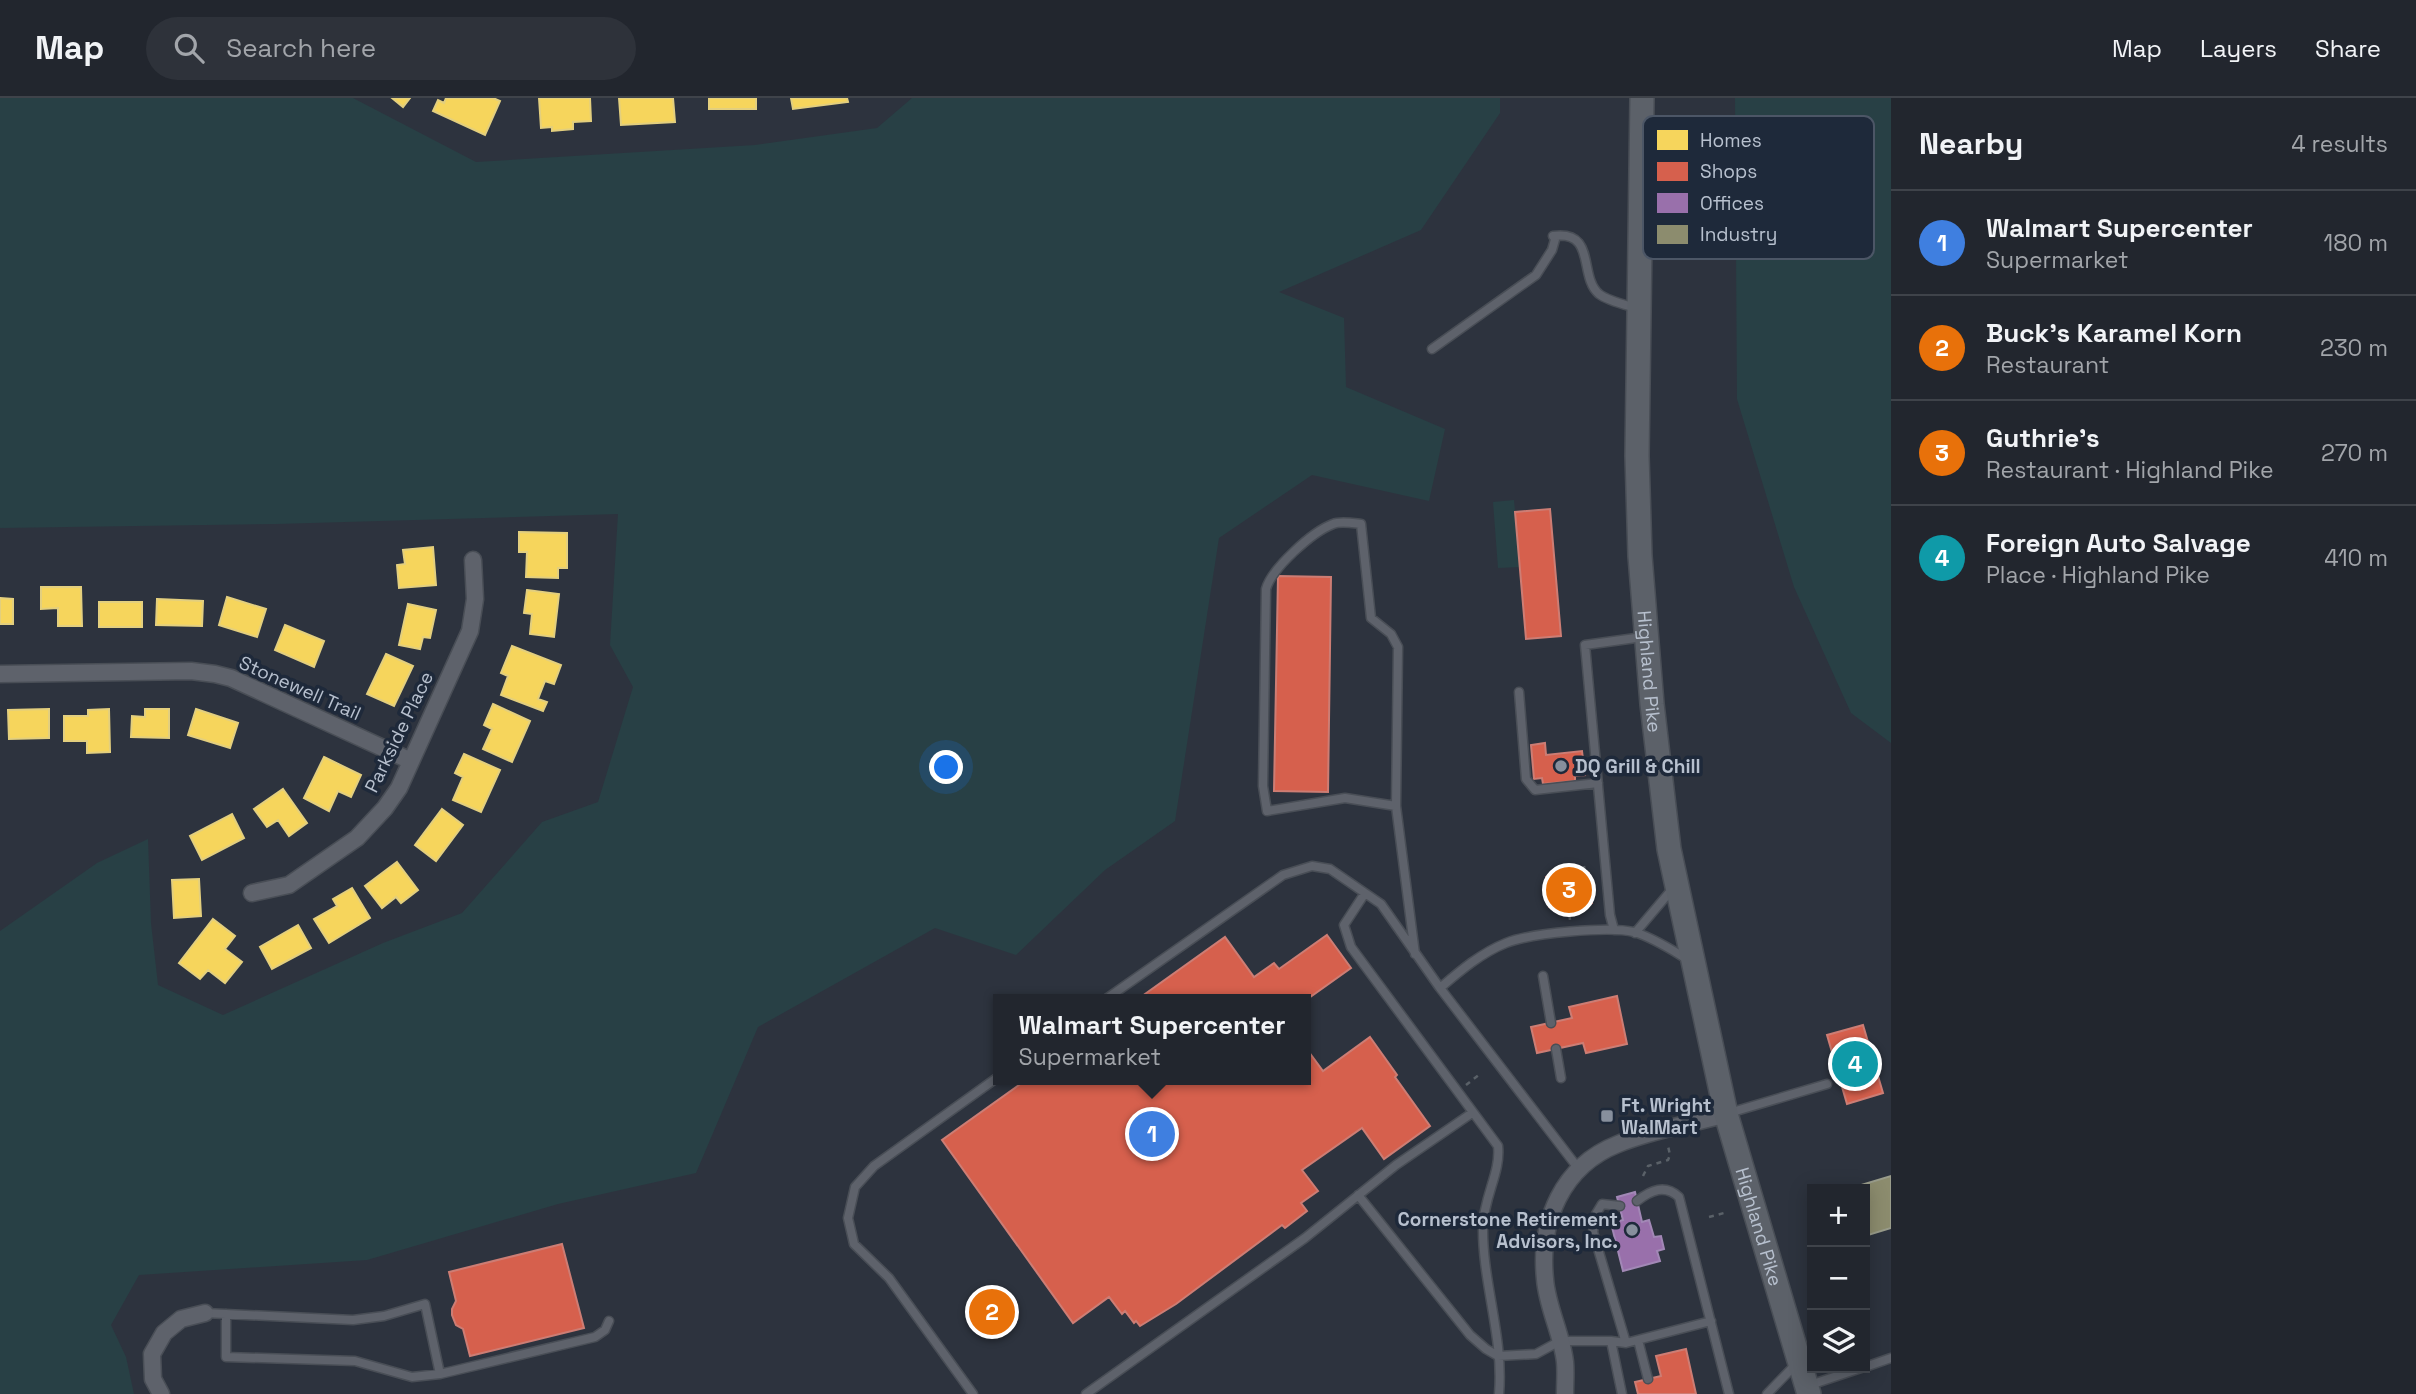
<!DOCTYPE html>
<meta charset="utf-8">
<style>
:root{--surface:#22262e;--page:#2e323a;--text:#f1f3f6;--muted:#a2a5aa;--line:#3f434a;--accent:#878f9c}
body{margin:0;font-family:"Space Grotesk",sans-serif;background:var(--page);color:var(--text)}
.controls{position:absolute;right:21px;bottom:21px;display:grid;overflow:hidden;border-radius:0px;box-shadow:0 4px 18px #0003}
.controls button{width:63px;height:63px;display:grid;place-items:center;padding:0;border:0;border-bottom:2px solid var(--line);background:var(--surface);color:var(--text);font:35px sans-serif}
.you{position:absolute;left:947px;top:670px;width:24px;height:24px;margin:-18px;border:5px solid #fff;border-radius:50%;background:#1a73e8;box-shadow:0 0 0 10px #1a73e833}
.badge{display:grid;place-items:center;width:46px;height:46px;border-radius:50%;background:var(--accent);color:#fff;font-size:23px;font-weight:700}
.pin{position:absolute;translate:-50% -50%;border:4px solid #fff;box-shadow:0 2px 7px #0006}
.popup{position:absolute;left:993px;top:896px;width:318px;height:91px;box-sizing:border-box;display:grid;place-content:center;border-radius:0px;background:var(--surface);filter:drop-shadow(0 2px 5px #0005);font-size:23px;white-space:nowrap;color:var(--muted)}
.popup b{font-size:26px;color:var(--text)}
.popup::after{content:'';position:absolute;left:50%;top:100%;margin-left:-14px;border:14px solid transparent;border-top-color:var(--surface)}
.list{margin:0;padding:0;list-style:none}
h2{display:flex;justify-content:space-between;align-items:center;height:91px;margin:0;padding:0 28px;font-size:30px}
h2 small{font-size:23px;font-weight:400;color:var(--muted)}
.list li{display:grid;grid-template-columns:46px 1fr auto;gap:21px;align-items:center;box-sizing:border-box;height:105px;padding:0 28px;border-top:2px solid var(--line)}
.list b{display:block;font-size:26px;white-space:nowrap}
.list p{margin:0;font-size:23px;white-space:nowrap;color:var(--muted)}
.list em{font-size:23px;font-style:normal;color:var(--muted)}
.icon{flex:none;width:38px;height:38px;fill:none;stroke:currentColor;stroke-width:2;stroke-linecap:round;stroke-linejoin:round}
.map{position:relative;flex:none;width:1891px;height:1296px;overflow:hidden}
header{display:flex;align-items:center;gap:42px;box-sizing:border-box;height:98px;padding:0 35px;background:var(--surface);border-bottom:2px solid var(--line)}
header strong{font-size:33px}
nav{display:flex;gap:38px;margin-inline-start:auto;font-size:24px}
.search{width:490px;height:63px;background:var(--page);display:flex;align-items:center;gap:18px;box-sizing:border-box;padding:0 24px;border-radius:38px;color:var(--muted);font-size:26px}
main{display:flex}
aside{flex:1;background:var(--surface)}
.map>svg:first-child{display:block}
.green{fill:#284045}
.homes{fill:#f6d55c;stroke:#e3cf7e;stroke-width:2}
.shops{fill:#d6604d;stroke:#cd7d74;stroke-width:2}
.offices{fill:#9970ab;stroke:#a288b6;stroke-width:2}
.industry{fill:#8c8c6e;stroke:#999c8b;stroke-width:2}
.lines{fill:none;stroke-linecap:round;stroke-linejoin:round}
.service-casing{stroke:#494e56;stroke-width:11}
.minor-casing{stroke:#494e56;stroke-width:19}
.secondary-casing{stroke:#494e56;stroke-width:26}
.path{stroke:#5a6168;stroke-width:2.5;stroke-dasharray:5 5;stroke-linecap:butt}
.service{stroke:#5e626b;stroke-width:8}
.minor{stroke:#5e626b;stroke-width:16}
.secondary{stroke:#5c6169;stroke-width:23}
.poi-dot{fill:#878f9c;stroke:#1e293a;stroke-width:2.5}
.labels{text-anchor:middle;dominant-baseline:central;stroke-width:7;stroke-linejoin:round;paint-order:stroke}
.street-label{font-size:19px;fill:#b7c0ce;stroke:#1e293a}
.poi-label{font-size:19px;font-weight:bold;fill:#b7c0ce;stroke:#1e293a;text-anchor:start}
.key{fill:#1e293a;stroke:#4c5666;stroke-width:2}
.key-label{font-size:19px;fill:#b7c0ce}
</style>
<header>
<strong>Map</strong>
<div class="search"><svg class="icon" aria-label="search" viewBox="0 0 24 24"><circle cx="10" cy="10" r="6"/><path d="M15 15l6 6"/></svg>Search here</div>
<nav><a>Map</a><a>Layers</a><a>Share</a></nav>
</header>
<main>
<div class="map">
<svg width="1891" height="1296" viewBox="0 0 1891 1296">
<rect width="100%" height="100%" fill="#2d333e"/>
<!-- green -->
<path class="green" d="M0,0H353L476,64L755,47L877,30L912,0H1500V15L1421,132L1279,194L1344,220L1346,289L1445,331L1429,403L1312,377L1219,440L1175,723L1105,772L1016,857L935,830L758,929L696,1075L558,1106L367,1162L139,1177L111,1227L126,1259L134,1296H0V833L97,765L148,741L151,825L158,887L223,917L383,845L462,815L542,724L598,704L633,589L610,547L618,416L276,426L0,430Z
M1735,0H1891V645L1851,615L1794,489L1737,301Z
M1514,402L1520,469L1498,470L1493,404Z"/>
<!-- homes -->
<path class="homes" d="M392,0H410L403,9Z
M446,0H493L500,3L485,37L433,13L438,2L444,5Z
M539,0H590L591,23L573,24V31L552,33V29L541,30Z
M619,0H673L675,24L621,27Z
M709,0H756V11H709Z
M791,0H847L848,4L793,11Z
M519,434L567,435V470H558V480L526,479L527,454H519Z
M433,449L436,487L399,490L397,467L405,466L403,452Z
M41,489H81L82,528H58V510L41,511Z
M527,492L559,496L554,539L530,536L532,516L524,515Z
M227,499L266,511L257,539L219,527Z
M0,500L13,501V526H0Z
M157,501L203,503L202,528L156,527Z
M99,504H142V529H99Z
M408,506L436,512L430,540L423,539L420,551L399,547Z
M285,527L324,543L314,569L275,552Z
M512,548L561,567L554,586L545,583L538,601L547,604L543,613L501,597L508,578L501,575Z
M386,556L413,568L394,608L367,596Z
M493,606L530,623L512,664L483,651L492,631L484,627Z
M49,611V640L9,641L8,612Z
M109,611L110,654L87,655V643H64V618H88V612Z
M145,611H169V640L131,639L132,618L145,619Z
M196,611L238,625L230,650L188,637Z
M464,656L500,672L481,714L453,702L463,679L455,675Z
M324,659L361,677L351,699L338,693L329,713L304,700Z
M283,691L307,725L289,738L278,722L267,729L254,711Z
M442,711L463,727L436,763L415,747Z
M232,716L244,740L202,762L190,738Z
M397,764L418,792L401,805L396,799L382,810L365,788Z
M199,781L201,818L174,820L172,782Z
M352,790L370,820L329,845L314,821L337,808L333,801Z
M213,821L235,838L225,851L242,864L225,885L208,872L200,881L179,865Z
M298,827L311,850L272,871L260,849Z"/>
<!-- shops -->
<path class="shops" d="M1550,411L1561,538L1526,541L1515,414Z
M1278,478L1331,479L1328,694L1274,693Z
M1545,645L1546,657L1582,653L1585,677L1575,678V683L1543,686L1542,680L1534,681L1531,647Z
M1589,775L1592,805L1549,809L1546,779Z
M1327,837L1351,870L1306,902L1138,901L1225,839L1254,879L1274,865L1279,871Z
M1617,898L1627,946L1586,955L1583,945L1537,955L1531,929L1572,920L1569,909Z
M1863,927L1883,995L1847,1006L1827,937Z
M1370,939L1397,977L1395,979L1430,1028L1384,1061L1362,1030L1302,1072L1318,1093L1301,1105L1307,1113L1285,1130L1282,1127L1176,1206L1140,1228L1136,1223L1134,1225L1125,1213L1122,1216L1109,1199L1073,1225L942,1042L1026,982H1306V950L1323,973Z
M562,1146L584,1230L470,1258L463,1231L456,1227L452,1217V1211L456,1203L449,1174Z
M1686,1251L1696,1296H1638L1635,1284L1661,1278L1656,1258Z"/>
<!-- offices -->
<path class="offices" d="M1635,1094L1642,1124L1649,1122L1654,1139L1661,1138L1664,1151L1657,1153L1660,1163L1623,1173L1611,1125L1623,1122L1617,1099Z"/>
<!-- industry -->
<path class="industry" d="M1891,1078V1130L1865,1138V1091H1848Z"/>
<g class="lines">
<defs>
<path id="service" d="M1553,138C1597,132 1578,178 1599,196C1608,203 1626,207 1636,210
M1432,251L1536,177L1552,152L1556,138
M1519,594L1526,681L1535,692L1598,685
M1396,708L1345,700L1267,713L1263,688L1266,491C1272,470 1312,434 1333,426C1340,423 1352,425 1361,426L1371,520L1391,536L1398,549L1396,708L1415,856
M1365,795L1344,827L1351,849L1498,1048C1501,1074 1484,1098 1483,1128C1482,1184 1504,1239 1499,1296
M1614,832L1610,817L1585,547L1643,539
M1635,835L1674,789
M1543,878L1551,925
M1440,890C1460,873 1481,855 1506,845C1531,835 1609,828 1634,834C1652,839 1672,852 1687,861
M1106,901L1283,777L1312,768L1330,771L1381,806L1440,890L1578,1070
M1556,951L1561,980
M1729,1015L1827,986
M1358,1097L1470,1237L1486,1251L1498,1258L1536,1256L1560,1243H1611L1626,1245L1711,1223
M1637,1103C1651,1092 1665,1086 1679,1099L1729,1296
M1620,1108L1602,1106L1596,1116L1593,1134L1626,1245
M205,1215L353,1222L384,1218L425,1206L440,1276
M226,1216V1259L355,1263L412,1279L440,1276L595,1239L605,1232L609,1223
M1638,1242L1648,1281
M1611,1243L1622,1296
M1865,1269L1891,1260
M1810,1287L1861,1270
M973,1296L889,1180L854,1146L848,1120L855,1089L874,1068L998,979
M1086,1296L1305,1140L1396,1067L1472,1015
M1767,1296L1798,1264"/>
<path id="minor" d="M0,576L191,573L215,576L231,580L411,663
M252,795L289,787L357,740L385,710L399,690L470,533L475,501L473,462
M161,1296L153,1281L152,1256L164,1235L181,1221L205,1215
M1565,1296C1565,1285 1566,1274 1565,1264C1562,1236 1547,1209 1545,1181C1539,1123 1562,1068 1618,1046C1652,1032 1691,1026 1726,1016"/>
<g id="secondary">
<path id="s1" d="M1642,0L1637,358L1640,458L1652,606L1669,751L1726,1016L1809,1296"/>
</g>
</defs>
<!-- service casing -->
<use href="#service" class="service-casing"/>
<!-- minor casing -->
<use href="#minor" class="minor-casing"/>
<!-- secondary casing -->
<use href="#secondary" class="secondary-casing"/>
<!-- path -->
<path class="path" d="M1584,768L1585,775
M1568,807L1570,822
M1466,987L1480,976
M1643,1078L1648,1068L1668,1062L1670,1057L1668,1048
M1709,1119L1724,1115"/>
<!-- service -->
<use href="#service" class="service"/>
<!-- minor -->
<use href="#minor" class="minor"/>
<!-- secondary -->
<use href="#secondary" class="secondary"/>
</g>
<!-- markers -->
<g class="poi-dot">
<circle cx="1561" cy="668" r="7"/>
<rect x="1600" y="1011" width="14" height="14" rx="3.5"/>
<circle cx="1632" cy="1132" r="7"/>
</g>
<g class="labels">
<!-- street labels -->
<g class="street-label">
<text stroke="none"><textPath href="#s1" startOffset="574">Highland Pike</textPath></text>
<text transform="translate(300 590) rotate(24)">Stonewell Trail</text>
<text transform="translate(399 634) rotate(-64)">Parkside Place</text>
<text stroke="none"><textPath href="#s1" startOffset="1141">Highland Pike</textPath></text>
</g>
<!-- poi labels -->
<g class="poi-label">
<text x="1575" y="668">DQ Grill &amp; Chill</text>
<text x="1621" y="1007">Ft. Wright<tspan x="1621" dy="22">WalMart</tspan></text>
<text x="1618" y="1121" text-anchor="end">Cornerstone Retirement<tspan x="1618" dy="22">Advisors, Inc.</tspan></text>
</g>
</g>
<!-- legend -->
<rect x="1643" y="18" width="231" height="143" rx="10" class="key"/>
<rect x="1657" y="32" width="31" height="20" fill="#f6d55c"/>
<rect x="1657" y="64" width="31" height="19" fill="#d6604d"/>
<rect x="1657" y="95" width="31" height="20" fill="#9970ab"/>
<rect x="1657" y="127" width="31" height="19" fill="#8c8c6e"/>
<g class="key-label">
<text x="1700" y="49">Homes</text>
<text x="1700" y="80">Shops</text>
<text x="1700" y="112">Offices</text>
<text x="1700" y="143">Industry</text>
</g>
</svg>
<div class="controls">
<button>+</button>
<button>−</button>
<button><svg class="icon" aria-label="layers" viewBox="0 0 24 24"><path d="M12 4l9 5-9 5-9-5zM3 14l9 5 9-5"/></svg></button>
</div>
<div class="you"></div>
<div class="pin badge" style="left:1152px;top:1036px;background:#3f7fe0">1</div>
<div class="popup"><b>Walmart Supercenter</b>Supermarket</div>
<div class="pin badge" style="left:992px;top:1214px;background:#e8710a">2</div>
<div class="pin badge" style="left:1569px;top:792px;background:#e8710a">3</div>
<div class="pin badge" style="left:1855px;top:966px;background:#0f9aa8">4</div>
</div>
<aside>
<h2>Nearby<small>4 results</small></h2>
<ul class="list">
<li><span class="badge" style="background:#3f7fe0">1</span><div><b>Walmart Supercenter</b><p>Supermarket</p></div><em>180 m</em></li>
<li><span class="badge" style="background:#e8710a">2</span><div><b>Buck's Karamel Korn</b><p>Restaurant</p></div><em>230 m</em></li>
<li><span class="badge" style="background:#e8710a">3</span><div><b>Guthrie's</b><p>Restaurant · Highland Pike</p></div><em>270 m</em></li>
<li><span class="badge" style="background:#0f9aa8">4</span><div><b>Foreign Auto Salvage</b><p>Place · Highland Pike</p></div><em>410 m</em></li>
</ul>
</aside>
</main>
